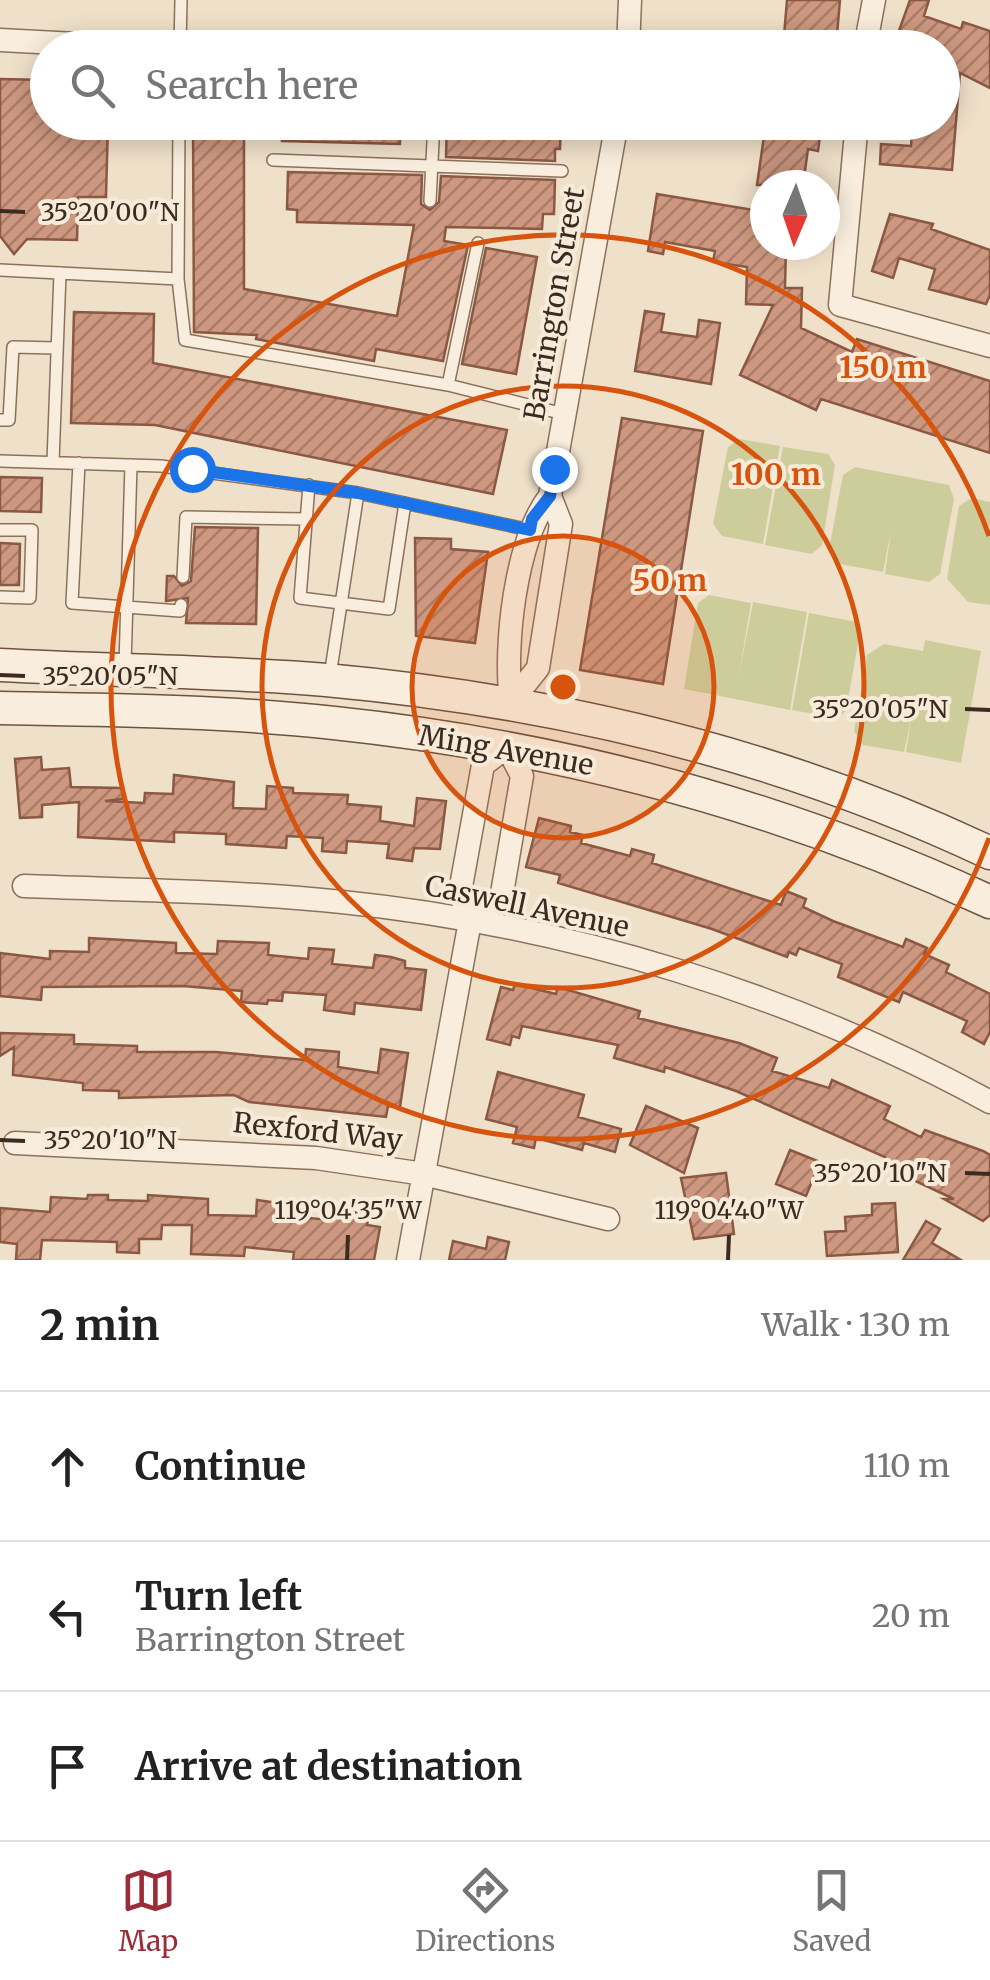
<!DOCTYPE html>
<meta charset="utf-8">
<style>
:root{--surface:#fff;--page:#f6f6f6;--text:#222;--muted:#767676;--line:#e0e0e0;--accent:#9b2d39}
body{margin:0;font-family:Merriweather,serif;background:var(--page);color:var(--text)}
.compass{position:absolute;left:750px;top:170px;width:90px;height:90px;border-radius:50%;background:var(--surface);box-shadow:0 5px 25px #0003;rotate:182deg}
.stop{position:absolute;width:30px;height:30px;margin:-22px;border:8px solid #1a73e8;border-radius:50%;background:#fff}
.stop.end{background:#1a73e8;border-color:#fff;box-shadow:0 2px 10px #0008}
.list{margin:0;padding:0;list-style:none}
h2{display:flex;justify-content:space-between;align-items:center;height:130px;margin:0;padding:0 40px;font-size:42px}
h2 small{font-size:32px;font-weight:400;color:var(--muted)}
.list li{display:grid;grid-template-columns:65px 1fr auto;gap:30px;align-items:center;box-sizing:border-box;height:150px;padding:0 40px;border-top:2px solid var(--line)}
.list b{display:block;font-size:38px;white-space:nowrap}
.list p{margin:0;font-size:32px;white-space:nowrap;color:var(--muted)}
.list em{font-size:32px;font-style:normal;color:var(--muted)}
.icon{flex:none;width:55px;height:55px;fill:none;stroke:currentColor;stroke-width:2;stroke-linecap:round;stroke-linejoin:round}
.map{position:relative;flex:none;width:990px;height:1260px;overflow:hidden}
.search{position:absolute;background:var(--surface);box-shadow:0 5px 25px #0003;left:30px;right:30px;top:30px;height:110px;display:flex;align-items:center;gap:25px;box-sizing:border-box;padding:0 35px;border-radius:55px;color:var(--muted);font-size:38px}
.sheet{height:580px;background:var(--surface)}
nav{display:flex;justify-content:space-around;align-items:center;box-sizing:border-box;height:140px;border-top:2px solid var(--line);background:var(--surface);font-size:28px;color:var(--muted)}
nav a{display:grid;justify-items:center;gap:5px}
nav .on{color:var(--accent)}
.map>svg:first-child{display:block}
.pitch{fill:#cdcd9c}
.building{fill:url(#building-hatch);stroke:#8b5843;stroke-width:2.5}
.lines{fill:none;stroke-linecap:round;stroke-linejoin:round}
.service-casing{stroke:#8b715d;stroke-width:14}
.minor-casing{stroke:#8b715d;stroke-width:25}
.secondary-casing{stroke:#6d5240;stroke-width:35}
.service{stroke:#f9eedd;stroke-width:11}
.minor{stroke:#f9eedd;stroke-width:22}
.secondary{stroke:#f9eedd;stroke-width:32}
.route{stroke:#1a73e8;stroke-width:12}
.ticks{fill:none;stroke:#3c2b21;stroke-width:4}
.ring{fill:none;stroke:#d7540e;stroke-width:5}
.labels{text-anchor:middle;dominant-baseline:central;stroke-width:8;stroke-linejoin:round;paint-order:stroke}
.street-label{font-size:28px;fill:#3c2b21;stroke:#f6ebd9}
.ticks-label{font-size:25px;text-anchor:middle;fill:#3c2b21;stroke:#f6ebd9;stroke-width:8;stroke-linejoin:round;paint-order:stroke}
.centre{fill:#d7540e;stroke:#f6ebd9;stroke-width:5}
.ring-label{font-size:30px;text-anchor:middle;font-weight:bold;fill:#d7540e;stroke:#f6ebd9;stroke-width:8;stroke-linejoin:round;paint-order:stroke}
</style>
<div class="map">
<svg width="990" height="1260" viewBox="0 0 990 1260">
<defs>
<pattern id="building-hatch" width="6" height="6" patternUnits="userSpaceOnUse" patternTransform="scale(2.5)"><rect width="6" height="6" fill="#cd987f"/><path d="M-1 1l2-2M0 6l6-6M5 7l2-2" fill="none" stroke="#a87c68"/></pattern>
</defs>
<rect width="100%" height="100%" fill="#efe0c9"/>
<!-- pitch -->
<path class="pitch" d="M740,439L780,446L763,544L722,536L713,524L728,447Z
M783,447L828,454L835,465L822,545L812,554L765,545Z
M855,467L949,485L954,499L940,574L929,582L885,574L891,531L883,572L840,564L829,549L843,475Z
M972,498L990,502V605L968,602L947,579L959,506Z
M709,595L751,603L738,681L753,602L807,612L790,710L684,689L698,603Z
M809,613L857,622L860,632L846,711L837,718L792,710Z
M925,640L981,651L961,763L906,752L911,720L904,752L863,745L854,731L867,655L884,644L923,651Z"/>
<!-- building -->
<path class="building" d="M787,0H840L836,46L783,48Z
M910,0H929L924,16L961,29L963,22L990,31V88L960,73L952,170L880,164L881,144L911,146L913,122H942V48H920L896,39Z
M0,79L48,80V122H108L106,197H78L77,240L27,239L14,254L0,236Z
M193,122H244V289L397,316L414,225L297,222V210L287,209L288,172L422,175L421,204L430,210L439,202L441,176L555,180L554,214H543L542,229L446,227L444,241L468,245L443,361L376,349L374,361L256,339L257,335L194,332Z
M283,122H400V144L282,141Z
M447,122H561L560,149H555V161L446,157Z
M766,122L821,129L818,151L808,149L803,185H757Z
M657,194L765,212V245H786L785,288H802L801,328L852,352L857,339L990,381V453L821,399L816,410L740,375L773,305L746,304L747,267L713,262L715,251L665,242L663,254L648,251Z
M890,214L933,224L931,229L990,250V295L986,304L929,289L935,269L899,258L893,278L872,271Z
M486,248L537,257L516,374L462,364Z
M645,311L664,314L661,332L697,337L699,320L720,323L711,384L635,371Z
M74,312L154,314L153,363L507,430L493,494L155,425L71,423Z
M622,418L703,431L663,684L580,670Z
M0,477L42,478L41,512L0,511Z
M195,527L258,528L256,624L186,623L188,598L166,601L167,576H174L182,586L191,581Z
M415,538L451,539V549L488,552L475,643L416,636Z
M0,543L20,544L19,585H0Z
M41,757L42,770L69,768L71,787L122,788L123,799L105,801L144,803L145,793L173,794L174,775L234,782L233,808L266,809L267,786L293,788V793L348,795L347,804L381,807L380,821L414,826L417,798L446,801L440,849L414,848L412,861L387,858L389,844L347,841L346,853L322,851L323,838L287,836L286,848L226,844V834L174,832V842L78,837L79,802L42,805V817L20,818L15,759Z
M539,818L571,826L570,832L583,835L581,843L630,856L632,849L654,855L652,863L781,905L786,891L806,899L803,907L833,921L903,947L906,939L927,948L924,954L949,965L946,972L990,994V1032L984,1044L962,1032L967,1021L903,992L899,1002L838,977L842,964L799,948L796,955L789,952L787,957L712,929L558,883L560,875L526,867Z
M89,938L176,943V953L217,954L218,941L269,943L268,955L308,959L309,948L334,950L332,964L373,968L375,955L391,957L405,961V968L426,970L421,1010L355,1003L354,1014L324,1010L326,995L283,992L282,1001L268,1000L267,1004L241,1002L242,991L183,986L42,987L41,1000L0,996V953L50,959V951L89,952Z
M515,984L556,994L558,987L640,1011L638,1018L739,1043L777,1058L772,1071L829,1088L832,1080L890,1106L884,1119L921,1137L925,1130L983,1151L990,1155V1215L983,1221L944,1199H954L881,1165L885,1157L736,1091L665,1067L664,1072L614,1058L618,1045L522,1026L519,1038L512,1036L510,1045L487,1039L501,987L513,990Z
M0,1033L74,1035V1044L137,1046V1052H216L305,1060L306,1049L339,1052L338,1067L378,1073L381,1049L408,1053L400,1107L388,1106L386,1117L249,1102L234,1095L119,1098V1091L83,1090V1083L13,1075L14,1047L0,1056Z
M498,1072L584,1095L578,1117L621,1129L615,1152L584,1143L582,1150L536,1138L534,1148L513,1143L517,1127L486,1119Z
M646,1106L698,1128L684,1173L630,1145Z
M790,1150L820,1162L806,1196L776,1184Z
M726,1173L734,1234L694,1239L681,1178Z
M88,1195H108V1200L148,1201V1195L208,1199V1215L256,1216L257,1200L278,1203L277,1215L330,1220L332,1208L369,1215L367,1225L380,1227L374,1260H293L294,1252L245,1247L244,1256L191,1254L192,1225H162L161,1239H139V1253L117,1252V1242L42,1240L40,1260H16L17,1244L0,1242V1208L50,1212L51,1197L87,1199Z
M895,1203L898,1252L827,1256L825,1232L846,1231L845,1217L872,1215V1204Z
M926,1221L940,1229L932,1243L961,1260H903Z
M488,1237L509,1242L505,1260H449L453,1241L486,1249Z"/>
<g class="lines">
<defs>
<path id="service" d="M180,48L181,0
M179,122L178,279L185,340L448,385L564,414
M273,160L562,171
M430,201L434,122
M0,270L178,279
M448,385L478,243
M0,420H9L13,347L56,348
M0,461L161,466L358,493L330,676
M53,462L60,273
M79,463L72,603L180,611L181,605
M309,485L300,598L389,609L405,503
M358,493L530,530
M0,530H32L30,598L0,597
M183,577L186,517L306,519
M125,665L131,465"/>
<path id="minor" d="M0,40L152,48
M628,48L630,0
M865,48L874,0
M857,122L840,305L990,346
M511,702C504,646 515,541 550,496L617,122
M511,702L538,668L561,524L550,496
M24,886C130,890 237,891 342,902C566,925 793,994 990,1102
M15,1143L316,1158L424,1174L608,1219
M408,1260L470,921L460,892L483,765L507,747L522,776L501,899L470,921"/>
<path id="secondary" d="M0,665C109,671 218,671 326,680C556,701 781,754 990,853
M0,708C111,710 223,711 334,723C562,747 782,806 990,902"/>
</defs>
<!-- service casing -->
<use href="#service" class="service-casing"/>
<!-- minor casing -->
<use href="#minor" class="minor-casing"/>
<!-- secondary casing -->
<use href="#secondary" class="secondary-casing"/>
<!-- service -->
<use href="#service" class="service"/>
<!-- minor -->
<use href="#minor" class="minor"/>
<!-- secondary -->
<use href="#secondary" class="secondary"/>
</g>
<g class="lines">
<!-- route -->
<path class="route" d="M192,469L358,493L530,530L532,519L550,496L554,469"/>
</g>
<!-- ticks -->
<path class="ticks" d="M0,211L25,212M0,675L25,676M965,709L990,710M0,1140L25,1141M965,1173L990,1174M347,1260L348,1235M728,1260L729,1235"/>
<!-- distance rings -->
<circle cx="563" cy="687" r="151" fill="#d7540e" fill-opacity=".12"/>
<g class="ring">
<circle cx="563" cy="687" r="151"/>
<circle cx="563" cy="687" r="301"/>
<path d="M989 838A452 452 0 1 1 989 536"/>
</g>
<g class="labels">
<!-- street labels -->
<g class="street-label">
<text transform="translate(554 304) rotate(-80)">Barrington Street</text>
<text transform="translate(506 750) rotate(10)">Ming Avenue</text>
<text transform="translate(527 906) rotate(12)">Caswell Avenue</text>
<text transform="translate(318 1131) rotate(6)">Rexford Way</text>
</g>
</g>
<g class="ticks-label">
<text x="110" y="221">35°20'00"N</text>
<text x="110" y="685">35°20'05"N</text>
<text x="880" y="718">35°20'05"N</text>
<text x="110" y="1149">35°20'10"N</text>
<text x="880" y="1182">35°20'10"N</text>
<text x="348" y="1219">119°04'35"W</text>
<text x="729" y="1219">119°04'40"W</text>
</g>
<circle cx="563" cy="687" r="15" class="centre"/>
<g class="ring-label">
<text x="883" y="378">150 m</text>
<text x="776" y="485">100 m</text>
<text x="670" y="591">50 m</text>
</g>
</svg>
<svg class="compass" viewBox="-18 -18 36 36"><path d="M0-13l5 13h-10z" fill="#e53935"/><path d="M0 13l5-13h-10z" fill="#767676"/></svg>
<div class="stop" style="left:192px;top:469px"></div>
<div class="stop end" style="left:554px;top:469px"></div>
<div class="search"><svg class="icon" aria-label="search" viewBox="0 0 24 24"><circle cx="10" cy="10" r="6"/><path d="M15 15l6 6"/></svg>Search here</div>
</div>
<section class="sheet">
<h2>2 min<small>Walk · 130 m</small></h2>
<ul class="list">
<li><svg class="icon" aria-label="ahead" viewBox="0 0 24 24"><path d="M12 20V5M6 11l6-6 6 6"/></svg><div><b>Continue</b></div><em>110 m</em></li>
<li><svg class="icon" aria-label="left" viewBox="0 0 24 24"><path d="M17 20v-9H6M10 6l-5 5 5 5"/></svg><div><b>Turn left</b><p>Barrington Street</p></div><em>20 m</em></li>
<li><svg class="icon" aria-label="arrive" viewBox="0 0 24 24"><path d="M6 21V4h12l-3 4 3 4H6"/></svg><div><b>Arrive at destination</b></div></li>
</ul>
</section>
<nav>
<a class="on"><svg class="icon" aria-label="map" viewBox="0 0 24 24"><path d="M3 6l6-2 6 2 6-2v14l-6 2-6-2-6 2zM9 4v14M15 6v14"/></svg>Map</a>
<a><svg class="icon" aria-label="directions" viewBox="0 0 24 24"><path d="M12 3l9 9-9 9-9-9zM9 14v-3h6M13 9l2 2-2 2"/></svg>Directions</a>
<a><svg class="icon" aria-label="saved" viewBox="0 0 24 24"><path d="M7 4h10v16l-5-4-5 4z"/></svg>Saved</a>
</nav>
